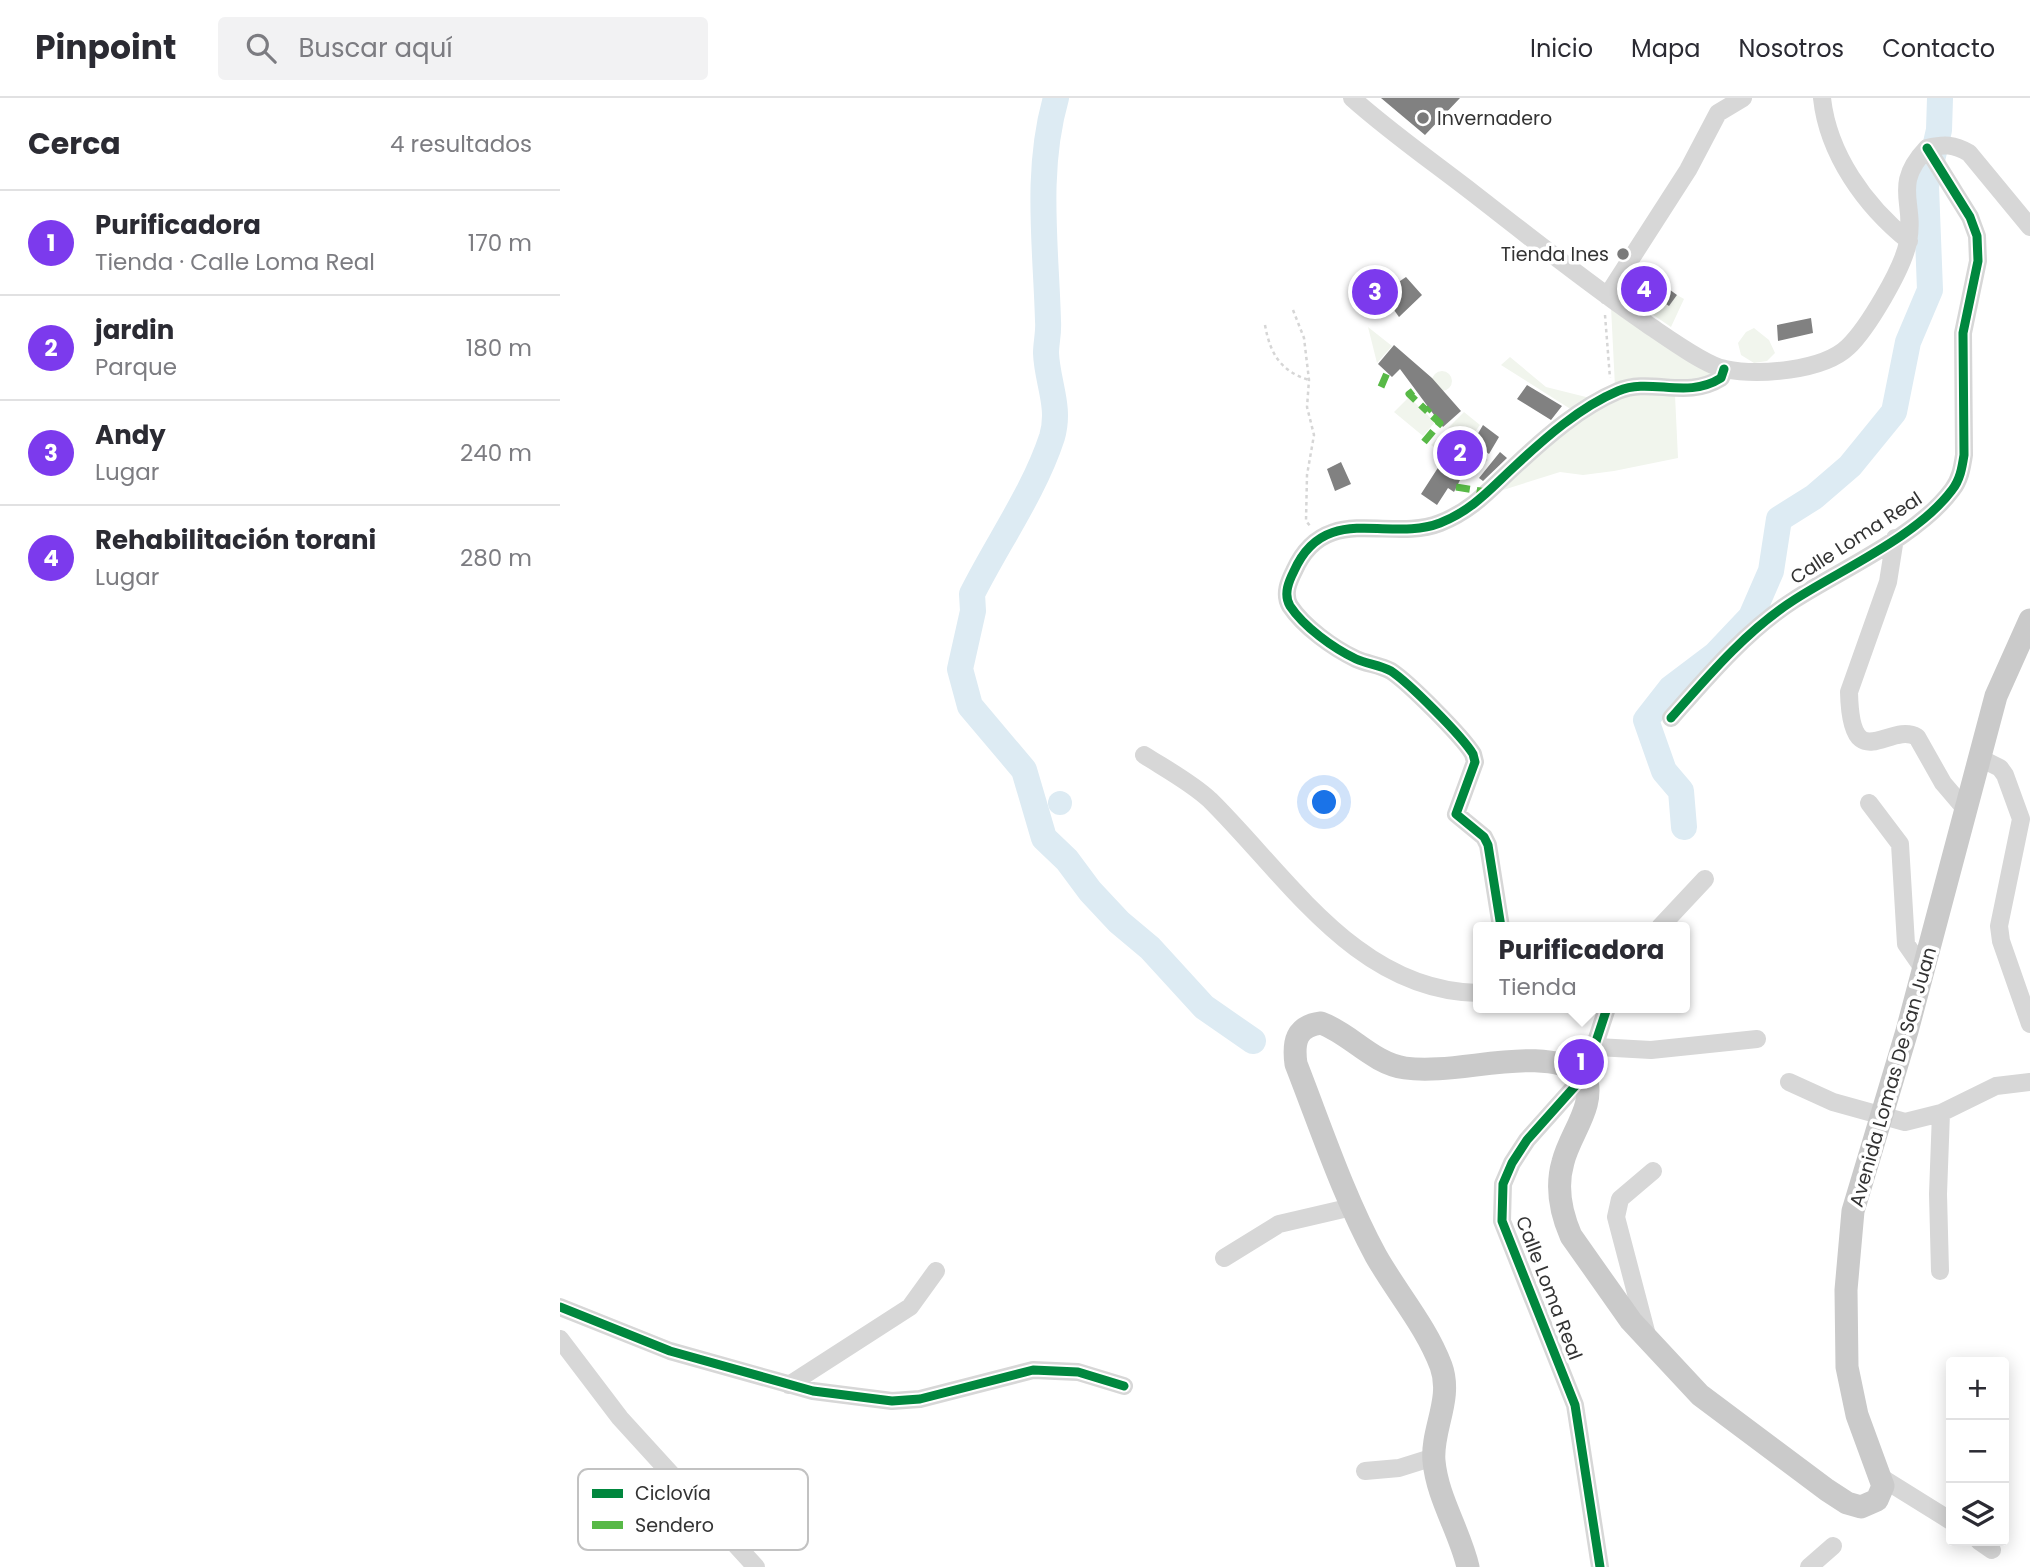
<!DOCTYPE html>
<html lang="es">
<meta charset="utf-8">
<style>
:root{--surface:#fff;--page:#f2f2f3;--text:#2b2b33;--muted:#7c7c81;--line:#e1e1e2;--accent:#7c3aed}
body{margin:0;font-family:Poppins,sans-serif;background:var(--page);color:var(--text)}
.controls{position:absolute;right:21px;bottom:21px;display:grid;overflow:hidden;border-radius:7px;box-shadow:0 4px 18px #0003}
.controls button{width:63px;height:63px;display:grid;place-items:center;padding:0;border:0;border-bottom:2px solid var(--line);background:var(--surface);color:var(--text);font:35px sans-serif}
.you{position:absolute;left:765px;top:705px;width:24px;height:24px;margin:-18px;border:5px solid #fff;border-radius:50%;background:#1a73e8;box-shadow:0 0 0 10px #1a73e833}
.badge{display:grid;place-items:center;width:46px;height:46px;border-radius:50%;background:var(--accent);color:#fff;font-size:23px;font-weight:700}
.pin{position:absolute;translate:-50% -50%;border:4px solid #fff;box-shadow:0 2px 7px #0006}
.popup{position:absolute;left:913px;top:824px;width:217px;height:91px;box-sizing:border-box;display:grid;place-content:center;border-radius:7px;background:var(--surface);filter:drop-shadow(0 2px 5px #0005);font-size:23px;white-space:nowrap;color:var(--muted)}
.popup b{font-size:26px;color:var(--text)}
.popup::after{content:'';position:absolute;left:50%;top:100%;margin-left:-14px;border:14px solid transparent;border-top-color:var(--surface)}
.list{margin:0;padding:0;list-style:none}
h2{display:flex;justify-content:space-between;align-items:center;height:91px;margin:0;padding:0 28px;font-size:30px}
h2 small{font-size:23px;font-weight:400;color:var(--muted)}
.list li{display:grid;grid-template-columns:46px 1fr auto;gap:21px;align-items:center;box-sizing:border-box;height:105px;padding:0 28px;border-top:2px solid var(--line)}
.list b{display:block;font-size:26px;white-space:nowrap}
.list p{margin:0;font-size:23px;white-space:nowrap;color:var(--muted)}
.list em{font-size:23px;font-style:normal;color:var(--muted)}
.icon{flex:none;width:38px;height:38px;fill:none;stroke:currentColor;stroke-width:2;stroke-linecap:round;stroke-linejoin:round}
.map{position:relative;flex:none;width:1470px;height:1469px;overflow:hidden}
header{display:flex;align-items:center;gap:42px;box-sizing:border-box;height:98px;padding:0 35px;background:var(--surface);border-bottom:2px solid var(--line)}
header strong{font-size:33px}
nav{display:flex;gap:38px;margin-inline-start:auto;font-size:24px}
.search{width:490px;height:63px;background:var(--page);display:flex;align-items:center;gap:18px;box-sizing:border-box;padding:0 24px;border-radius:7px;color:var(--muted);font-size:26px}
main{display:flex}
aside{flex:1;background:var(--surface)}
.map>svg:first-child{display:block}
.green{fill:#f1f5ed}
.water{fill:#ddebf3}
.lines{fill:none;stroke-linecap:round;stroke-linejoin:round}
.river{stroke:#ddebf3;stroke-width:26}
.building{fill:#818181}
.path{stroke:#d6d6d6;stroke-width:2.5;stroke-dasharray:3.5 3.5;stroke-linecap:butt}
.minor{stroke:#d7d7d7;stroke-width:18}
.major{stroke:#cacaca;stroke-width:23}
.quiet{stroke:#58b947;stroke-width:7;stroke-dasharray:14 7;stroke-linecap:butt}
.cycleway-casing{stroke:#fff;stroke-width:13}
.cycleway{stroke:#00873e;stroke-width:9}
.poi-dot{fill:#7a7a7a;stroke:#fff;stroke-width:2.5}
.labels{text-anchor:middle;dominant-baseline:central;stroke-width:7;stroke-linejoin:round;paint-order:stroke}
.poi-label{font-size:19px;fill:#333;stroke:#fff;text-anchor:start}
.street-label{font-size:19px;fill:#333;stroke:#fff}
.key{fill:#fff;stroke:#c2c2c2;stroke-width:2}
.key-label{font-size:19px;fill:#333}
</style>
<header>
<strong>Pinpoint</strong>
<div class="search"><svg class="icon" aria-label="search" viewBox="0 0 24 24"><circle cx="10" cy="10" r="6"/><path d="M15 15l6 6"/></svg>Buscar aquí</div>
<nav><a>Inicio</a><a>Mapa</a><a>Nosotros</a><a>Contacto</a></nav>
</header>
<main>
<aside>
<h2>Cerca<small>4 resultados</small></h2>
<ul class="list">
<li><span class="badge">1</span><div><b>Purificadora</b><p>Tienda · Calle Loma Real</p></div><em>170 m</em></li>
<li><span class="badge">2</span><div><b>jardin</b><p>Parque</p></div><em>180 m</em></li>
<li><span class="badge">3</span><div><b>Andy</b><p>Lugar</p></div><em>240 m</em></li>
<li><span class="badge">4</span><div><b>Rehabilitación torani</b><p>Lugar</p></div><em>280 m</em></li>
</ul>
</aside>
<div class="map">
<svg width="1470" height="1469" viewBox="0 0 1470 1469">
<rect width="100%" height="100%" fill="#fff"/>
<!-- green -->
<path class="green" d="M1117,197L1124,201L1111,229L1089,214L1098,203L1109,208Z
M1051,209L1157,276L1136,284L1055,289Z
M808,229L832,248L817,265Z
M1194,230L1209,242L1215,255L1207,263L1194,265L1181,257L1178,245L1186,234Z
M950,259L986,289L1034,301L1012,312L941,267Z
M872 283a10 10 0 1 1 20 0a10 10 0 1 1-20 0Z
M1067,295L1115,297L1118,360L1054,373L1023,377L1000,374L943,392L997,337Z
M849,299L875,324L863,338L834,314Z
M904,314L920,327L908,344L888,330Z
M885,333L928,362L914,376L871,347Z"/>
<!-- water -->
<path class="water" d="M488 705a12 12 0 1 1 24 0a12 12 0 1 1-24 0Z"/>
<g class="lines">
<!-- river -->
<path class="river" d="M496,0C475,73 486,149 488,223C489,234 486,245 486,255C487,284 501,309 492,339C474,394 438,444 412,496L413,513L400,571L410,608L464,672L484,740L507,762L530,793L559,824L590,850L644,909L693,943
M1124,729L1121,693L1104,673L1086,622L1111,590L1156,556L1191,519L1211,473L1219,421L1254,399L1290,368L1334,314L1348,244L1370,192L1366,88L1379,32L1380,0"/>
</g>
<!-- building -->
<path class="building" d="M821,0H900L865,37Z
M1083,172L1117,197L1109,208L1095,199L1087,211L1066,196Z
M846,179L862,197L839,219L822,195Z
M1251,220L1253,235L1218,243L1217,227Z
M834,247L872,280L901,313L883,329L840,271L832,279L818,266Z
M967,287L1002,308L991,322L957,301Z
M923,327L939,339L929,356L913,344Z
M940,354L947,360L923,383L919,380Z
M781,364L791,386L775,393L767,371Z
M881,365L901,380L894,394L888,390L877,407L861,396Z"/>
<g class="lines">
<!-- path -->
<path class="path" d="M733,212L744,240L749,282L747,309L754,337L747,377L746,423L751,429
M1045,217L1050,280
M705,227C710,255 720,273 749,282"/>
<!-- minor -->
<path class="minor" d="M792,0C830,34 873,64 913,95C971,140 1027,185 1087,226C1105,238 1146,268 1165,271C1198,278 1263,273 1288,249C1307,231 1343,171 1348,144C1356,104 1331,88 1367,50
M1262,0C1268,56 1305,108 1349,143
M1367,50C1384,46 1394,46 1409,55L1470,129
M1047,198L1128,72L1158,15L1183,0
M1335,440L1328,484L1289,594C1291,682 1329,623 1357,639L1383,685L1406,712
M1111,620C1148,578 1187,532 1234,502C1282,471 1358,438 1392,392C1400,382 1402,370 1404,357L1403,235L1418,163L1417,138L1410,119L1367,50
M584,657C606,671 632,685 650,702C728,779 797,893 918,895
M1418,659L1440,670L1445,677L1461,721L1439,828L1441,843L1470,926
M1309,705L1340,746L1346,846L1364,872
M941,829L928,747L924,739L896,716L915,664L913,656C902,638 849,585 831,573C820,567 807,566 796,561C773,550 744,529 730,508C723,496 729,483 734,473C765,403 829,445 880,425C913,412 930,391 955,368C985,340 1020,309 1058,293C1091,279 1126,302 1161,280L1164,271
M1100,829L1145,781
M1037,949L1091,952L1197,941
M1229,984L1273,1004L1345,1024L1381,1015L1436,988L1470,984
M664,1160L719,1126L792,1109
M1380,1173L1378,1096L1381,1015
M0,1209L110,1253L253,1293L332,1303L360,1301L473,1272L518,1274L564,1288
M0,1241L60,1320L196,1469
M1088,1241L1056,1119L1060,1101L1093,1073
M229,1287L350,1209L376,1173
M805,1373L839,1370L874,1359
M1322,1380L1391,1423
M1419,1443L1432,1452
M1040,1469L1015,1307L942,1123L943,1086L952,1065L967,1042L1025,977L1047,910
M1249,1469L1273,1448"/>
<!-- major -->
<path class="major" d="M908,1469C900,1434 877,1399 874,1363C871,1332 893,1301 881,1268C866,1228 837,1195 816,1158C783,1097 761,1030 736,966C733,944 736,928 761,925C791,936 812,965 845,970C899,978 980,945 1025,977C1037,1007 1010,1035 1003,1064C996,1088 1001,1115 1011,1138L1071,1223L1140,1297L1267,1392L1287,1405L1301,1409L1317,1402L1323,1388L1297,1317L1287,1269L1286,1192L1293,1113L1347,933L1436,598L1470,522"/>
<!-- quiet -->
<path class="quiet" d="M821,289L827,275
M853,293L849,296L867,313
M864,344L880,325L867,313L870,310
M896,389L927,394"/>
<defs>
<path id="cycleway" d="M1111,620C1148,578 1187,532 1234,502C1282,471 1358,438 1392,392C1400,382 1402,370 1404,357L1403,235L1418,163L1417,138L1410,119L1367,50
M941,829L928,747L924,739L896,716L915,664L913,656C902,638 849,585 831,573C820,567 807,566 796,561C773,550 744,529 730,508C723,496 729,483 734,473C765,403 829,445 880,425C913,412 930,391 955,368C985,340 1020,309 1058,293C1091,279 1126,302 1161,280L1164,271
M0,1209L110,1253L253,1293L332,1303L360,1301L473,1272L518,1274L564,1288
M1040,1469L1015,1307L942,1123L943,1086L952,1065L967,1042L1025,977L1047,910"/>
</defs>
<!-- cycleway casing -->
<use href="#cycleway" class="cycleway-casing"/>
<!-- cycleway -->
<use href="#cycleway" class="cycleway"/>
</g>
<!-- markers -->
<g class="poi-dot">
<circle cx="863" cy="20" r="7"/>
<circle cx="1063" cy="156" r="7"/>
</g>
<g class="labels">
<!-- poi labels -->
<g class="poi-label">
<text x="877" y="20">Invernadero</text>
<text x="1049" y="156" text-anchor="end">Tienda Ines</text>
</g>
<!-- street labels -->
<g class="street-label">
<text transform="translate(1296 440) rotate(-33)">Calle Loma Real</text>
<text transform="translate(1333 979) rotate(-74)">Avenida Lomas De San Juan</text>
<text transform="translate(989 1190) rotate(69)">Calle Loma Real</text>
</g>
</g>
<!-- legend -->
<rect x="18" y="1371" width="230" height="81" rx="10" class="key"/>
<rect x="32" y="1391" width="31" height="9" fill="#00873e"/>
<rect x="32" y="1423" width="31" height="8" fill="#58b947"/>
<g class="key-label">
<text x="75" y="1402">Ciclovía</text>
<text x="75" y="1434">Sendero</text>
</g>
</svg>
<div class="controls">
<button>+</button>
<button>−</button>
<button><svg class="icon" aria-label="layers" viewBox="0 0 24 24"><path d="M12 4l9 5-9 5-9-5zM3 14l9 5 9-5"/></svg></button>
</div>
<div class="you"></div>
<div class="pin badge" style="left:1021px;top:964px">1</div>
<div class="popup"><b>Purificadora</b>Tienda</div>
<div class="pin badge" style="left:900px;top:355px">2</div>
<div class="pin badge" style="left:815px;top:194px">3</div>
<div class="pin badge" style="left:1084px;top:191px">4</div>
</div>
</main>
